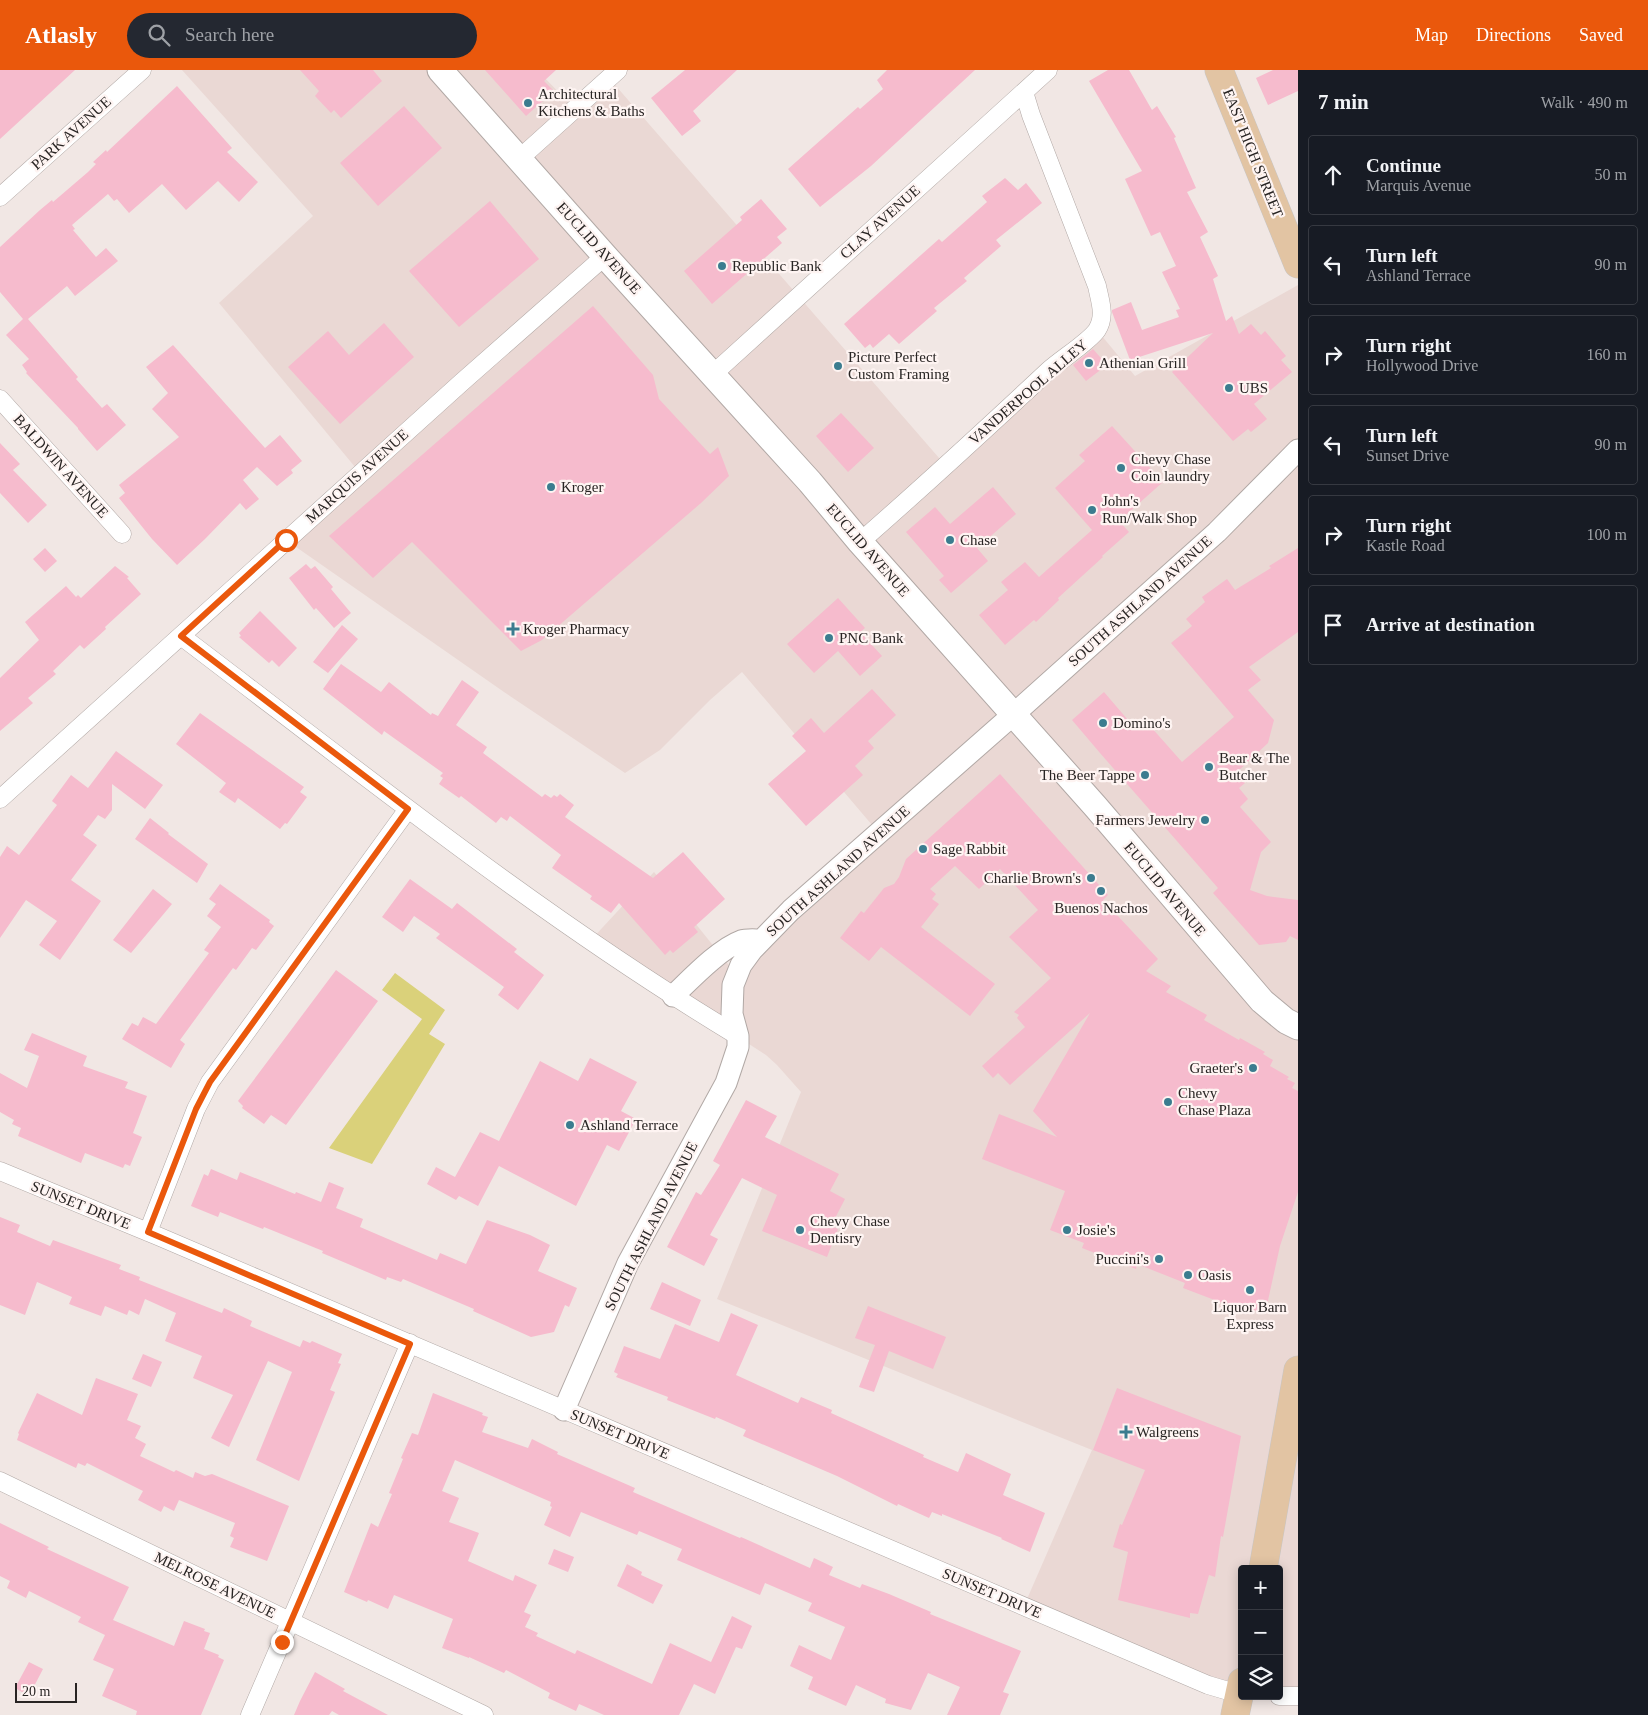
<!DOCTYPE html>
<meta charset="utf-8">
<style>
:root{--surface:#171b24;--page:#242831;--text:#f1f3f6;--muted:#9ea1a6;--line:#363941;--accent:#ea580c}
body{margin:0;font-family:"Times New Roman",serif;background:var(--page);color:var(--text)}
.controls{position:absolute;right:15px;bottom:15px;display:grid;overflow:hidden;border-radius:5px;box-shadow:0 2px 12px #0003}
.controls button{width:45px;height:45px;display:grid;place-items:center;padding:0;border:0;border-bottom:1px solid var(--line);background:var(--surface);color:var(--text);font:25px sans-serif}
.scale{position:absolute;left:15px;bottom:12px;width:62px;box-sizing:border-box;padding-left:5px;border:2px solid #282423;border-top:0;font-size:14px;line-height:18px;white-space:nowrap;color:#282423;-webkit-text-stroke:4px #fef4f2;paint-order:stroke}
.stop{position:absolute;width:15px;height:15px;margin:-11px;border:4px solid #ea580c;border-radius:50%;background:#fff}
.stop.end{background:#ea580c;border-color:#fff;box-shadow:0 1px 5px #0008}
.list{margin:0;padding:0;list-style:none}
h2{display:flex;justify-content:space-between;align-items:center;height:65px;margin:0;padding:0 20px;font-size:21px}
h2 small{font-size:16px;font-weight:400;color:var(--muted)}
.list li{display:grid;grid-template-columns:32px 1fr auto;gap:15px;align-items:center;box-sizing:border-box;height:80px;margin:0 10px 10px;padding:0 10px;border:1px solid var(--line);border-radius:5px}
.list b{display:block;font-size:19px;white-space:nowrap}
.list p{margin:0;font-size:16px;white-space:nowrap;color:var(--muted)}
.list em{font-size:16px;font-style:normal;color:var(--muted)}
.icon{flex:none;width:28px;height:28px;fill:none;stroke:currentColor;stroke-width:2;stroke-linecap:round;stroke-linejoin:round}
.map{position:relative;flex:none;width:1298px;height:1645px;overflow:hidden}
header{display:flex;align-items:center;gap:30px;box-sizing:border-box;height:70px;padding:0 25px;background:var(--accent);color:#fff}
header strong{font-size:24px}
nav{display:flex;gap:28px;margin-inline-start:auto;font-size:18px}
.search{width:350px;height:45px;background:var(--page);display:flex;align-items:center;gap:12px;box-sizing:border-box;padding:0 18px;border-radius:28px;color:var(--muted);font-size:19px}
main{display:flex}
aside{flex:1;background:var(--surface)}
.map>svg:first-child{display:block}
.built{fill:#ead8d4}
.green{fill:#dad17a}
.building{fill:#f6bbcd}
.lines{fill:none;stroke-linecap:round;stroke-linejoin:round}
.minor-casing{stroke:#b1a8a5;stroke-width:19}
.tertiary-casing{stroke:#b1a8a5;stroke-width:23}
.secondary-casing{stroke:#b1a8a5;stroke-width:27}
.primary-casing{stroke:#c7c6c6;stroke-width:29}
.minor{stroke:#fff;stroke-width:18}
.tertiary{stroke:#fff;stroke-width:21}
.secondary{stroke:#fff;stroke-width:25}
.primary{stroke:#e2c4a3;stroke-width:28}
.route{stroke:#ea580c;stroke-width:6}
.poi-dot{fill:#3b7c8f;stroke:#fef4f2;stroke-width:2}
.labels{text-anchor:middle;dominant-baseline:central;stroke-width:4.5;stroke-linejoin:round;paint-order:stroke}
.poi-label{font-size:15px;fill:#282423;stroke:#fef4f2;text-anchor:start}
.street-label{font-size:15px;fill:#282423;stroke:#fef4f2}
</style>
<header>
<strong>Atlasly</strong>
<div class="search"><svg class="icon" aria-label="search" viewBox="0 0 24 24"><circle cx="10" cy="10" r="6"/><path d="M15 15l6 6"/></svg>Search here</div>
<nav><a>Map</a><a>Directions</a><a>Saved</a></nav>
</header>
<main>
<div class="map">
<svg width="1298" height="1645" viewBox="0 0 1298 1645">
<rect width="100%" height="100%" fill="#f1e7e4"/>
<!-- built -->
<path class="built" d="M182,0H537L575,39L609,8L946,396L1097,260L1135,306L1298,215V1626H1279V1499H1242V1625L1024,1536L1092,1380L717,1229L801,1022L777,995L766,985L590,871L654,802L736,904L878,762L742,602L710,630L660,680L625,703L504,622L286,470L360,403L219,233L313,146Z"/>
<!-- green -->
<path class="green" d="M395,903L445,940L429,964L445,974L372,1094L329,1078L422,949L382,920Z"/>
<!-- building -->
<path class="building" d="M0,0H75L0,69Z
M300,0H373L382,11L341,48L334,40L331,43L315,26L319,21Z
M485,0H556L544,11L554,21L526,46Z
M685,0H737L693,41L701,51L682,66L651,28Z
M887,0H975L871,96L820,137L788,99L858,37L860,39L883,19L877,10Z
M1108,0H1129L1152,40L1157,36L1176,67L1174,68L1196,118L1187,122L1208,162L1200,167L1218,206L1213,209L1226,251L1232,246L1239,264L1251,254L1261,265L1265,261L1286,286L1281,290L1292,302L1254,334L1267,349L1251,362L1248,359L1233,371L1172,302L1213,263L1130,290L1112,242V240L1131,232L1142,260L1179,247L1176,240L1180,239L1162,202L1176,196L1160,162L1151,166L1125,109L1142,101L1089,11Z
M1273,0H1298V21L1268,35L1256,8Z
M177,16L232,78L227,82L258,112L239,132L218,111L186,140L162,114L129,143L117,129L114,131L108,124L72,155L75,159L73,160L96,187L106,178L118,191L75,226L67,216L28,249L78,307L76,309L102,338L107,334L126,355L97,381L78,359V358L26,303L27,302L22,295L29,289L6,265L23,249L0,222V177L40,140L52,130L53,132L88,102L96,94L93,92L106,80L107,82Z
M404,36L442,78L378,136L340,93Z
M1005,108L1018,120L1026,113L1042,133L996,170L1001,176L964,208L967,211L934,238L937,241L899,274L889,264L873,278L870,274L865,278L844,254L921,185L939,169L942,172L987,132L982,126Z
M761,129L787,159L777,167L782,173L712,234L684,201L742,150L740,147Z
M490,131L539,189L459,257L409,201Z
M593,236L653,305L659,329L710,384L718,377L729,406L701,433L542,570L521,581L412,472L373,508L329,466Z
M384,253L414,287L340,354L288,297L328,261L349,285Z
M173,275L265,378L280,365L302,391L291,400L293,403L277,416L257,397L243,410L259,429L246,440L240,433L205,469L177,495L152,469L119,428L125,423L119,415L179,367L152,339L168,323L146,297Z
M1093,279L1107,295L1086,311L1073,295Z
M841,343L874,378L848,402L816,366Z
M1112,356L1163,412L1119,451L1129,462L1102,486L1103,487L1058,528L1059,530L1036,552L1034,550L1005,575L979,545L1008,520L1001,512L1025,492L1039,507L1092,460L1055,418L1085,391L1079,385Z
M0,373L20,394L13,400L47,435L28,453L0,423Z
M993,417L1016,444L977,478L988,491L951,523L939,510L944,506L906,462L935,437L950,454Z
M45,478L57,491L45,502L33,489Z
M1298,478V562L1249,597L1261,610L1248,620L1274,650L1268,673L1236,703L1245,713L1239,718L1248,729L1240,737L1271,772L1261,782L1250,820L1267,826L1298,830V870L1290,866L1286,872L1259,875L1213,823L1218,818L1100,683L1072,650L1104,622L1134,657L1143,648L1182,692L1234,647L1171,573L1192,556L1186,549L1205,532L1202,527L1227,509L1235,520L1271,498L1269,496Z
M306,494L311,499L315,496L333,517L331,519L351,543L334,558L316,538L314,540L289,508Z
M115,496L129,507L127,508L141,524L105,557L106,559L84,579L80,575L53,601L56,604L28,628L33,633L0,661V608L39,570L25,552L66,516L76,527L78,525L81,528Z
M838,528L865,558L860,562L882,586L860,606L838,581L814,603L787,574Z
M260,541L297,578L279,597L272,590L269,593L239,567L241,566L239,563Z
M342,555L358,569L328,603L313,592Z
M341,594L381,622L389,612L431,645L432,643L438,646L462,610L479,622L456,655L487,677L483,683L542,727L545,724L551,728L554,725L557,727L560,724L574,735L565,747L653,808L683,782L725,829L694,857L698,862L673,883L670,880L665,885L619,833L611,843L590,829L592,826L552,798L561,785L510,746L507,751L501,747L496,753L461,726L459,728L439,714L443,708L440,706L443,703L384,661L382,665L323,619Z
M872,619L896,645L868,671L874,678L855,696L863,705L806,756L768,714L806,681L792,666L811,648L824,663Z
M200,643L304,717L300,722L307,727L287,754L285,753L280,759L238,728L235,733L219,722L226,713L176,674Z
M116,681L163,715L145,739L112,714V740L105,749L98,745L83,765L97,775L71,810L101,831L60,890L39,875L57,851L26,830L0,868V787L7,776L19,785L57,735L52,731L71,705L88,718Z
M1000,704L1108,825L1103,830L1158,889L1146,901L1171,916L1166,922L1207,945L1204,950L1239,970L1240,968L1265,982L1263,984L1273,990L1270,996L1289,1007L1287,1009L1295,1013L1292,1018L1298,1021V1122L1280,1176L1265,1244L1235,1233L1233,1237L1183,1218L1185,1213L1137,1194L1136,1199L1082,1178L1084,1173L1050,1160L1065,1121L982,1089L999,1044L1057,1067L1033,1041L1090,943L1010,1015L998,1003L993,1008L982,996L1025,957L1017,948L1019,945L1014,942L1051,908L1009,867L1038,840L1000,799L979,819L955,796L930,819L936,824L932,829L939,834L921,857L995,914L970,946L881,877L869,891L840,868L861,841L864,843L884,818L894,814L899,807L906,789Z
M150,748L169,763L168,764L208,794L197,813L135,769Z
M410,809L452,839L457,833L517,879L514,882L544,905L518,940L498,925L504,917L436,868L440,864L414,846L403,862L382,847Z
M220,814L270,850L269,852L274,856L256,880L252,878L236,900L233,898L207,933L180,970L185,974L171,998L122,969L132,953L138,956L143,947L156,954L209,883L204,880L221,857L207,846L216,834L209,829Z
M153,819L172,834L131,883L113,870Z
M336,900L378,931L286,1055L271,1045L264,1054L242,1038L243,1036L238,1031Z
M32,963L87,986L83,996L128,1012L125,1018L147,1026L133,1063L142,1067L130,1096L125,1094L123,1098L85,1083L81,1093L65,1086L18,1066L21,1058L12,1054L14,1050L0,1042V1003L27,1018L39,986L24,980Z
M590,988L637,1012L621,1041L636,1049L619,1081L607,1075L576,1136L499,1096L478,1136L459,1126L456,1130L427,1114L436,1097L455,1107L480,1062L499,1071L540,991L578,1011Z
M746,1030L777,1046L765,1067L839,1104L830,1121L845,1129L831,1156L838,1159L827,1187L762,1161L777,1125L742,1108L710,1165L718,1169L704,1196L667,1177L696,1122L701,1125L720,1095L713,1091Z
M211,1099L237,1110L240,1102L295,1124L296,1122L321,1132L329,1112L344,1118L336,1138L363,1149L360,1157L437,1190L440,1183L466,1194L487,1150L530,1165L550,1175L538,1201L577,1218L569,1237L565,1235L554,1262L531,1267L473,1241L474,1239L403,1209L401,1212L387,1207L386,1210L322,1183L323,1181L264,1157L263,1159L220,1142L218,1147L191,1136L204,1104L208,1106Z
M0,1147L20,1155L17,1162L50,1176L53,1170L121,1195L119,1199L140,1207L139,1210L222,1243L224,1238L252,1251L250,1256L300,1277L303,1270L310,1273L312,1271L342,1284L338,1293L341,1294L330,1320L335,1322L299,1411L256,1390L292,1302L268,1291L229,1377L211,1368L233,1325L193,1308L202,1286L165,1271L176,1243L145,1229L139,1245L129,1240L127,1245L105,1236L101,1246L69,1234L72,1227L37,1212L25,1245L0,1235Z
M662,1212L701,1230L690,1256L650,1239Z
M868,1236L946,1267L933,1299L889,1281L874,1322L859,1317L875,1275L855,1268Z
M731,1243L758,1255L736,1305L798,1333L801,1327L832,1340L831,1343L924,1385L923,1387L958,1402L966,1383L1011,1404L1003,1425L1045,1443L1030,1482L1001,1469L1002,1468L942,1444V1446L932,1442L929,1448L898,1434L897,1436L837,1406L743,1366L746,1360L716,1347L715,1349L667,1330L668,1327L616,1307L618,1304L614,1302L624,1276L660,1289L675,1254L719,1272Z
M143,1284L162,1292L151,1317L132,1309Z
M96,1308L138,1324L127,1350L141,1356L135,1368L146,1374L140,1386L174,1402L176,1400L193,1408L195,1402L205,1406L212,1404L289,1436L267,1491L230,1477L234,1468L230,1466L235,1453L179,1430L174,1441L164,1436L161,1442L138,1430L143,1421L87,1393L85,1396L78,1393L76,1398L17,1370L19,1364L18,1363L37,1323L82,1345Z
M1117,1318L1241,1366L1223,1467L1221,1466L1215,1507L1209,1505L1198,1544L1190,1543V1548L1118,1530L1128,1482L1113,1477L1120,1454L1122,1455L1145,1400L1093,1380Z
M433,1323L483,1343L482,1345L488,1347L482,1362L528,1378L532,1369L558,1382L557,1384L635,1418L633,1422L740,1468L741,1467L810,1498L814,1488L833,1497L829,1505L860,1518L862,1514L889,1524L931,1542L930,1544L1021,1581L1003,1622L1009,1624L1000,1645H947L960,1617L928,1603L911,1640L885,1633L886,1629L856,1615L846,1636L808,1619L813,1607L790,1596L799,1575L831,1590L845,1557L808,1541L812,1533L765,1513L760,1525L677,1490L682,1479L639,1461L637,1465L581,1442L570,1467L544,1455L552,1437L550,1436L551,1432L455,1390L442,1421L459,1428L449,1452L479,1463L468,1491L513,1511L515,1505L537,1515L524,1542L531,1545L525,1557L538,1563L536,1566L575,1584L577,1580L652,1614L670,1573L711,1592L732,1546L752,1556L742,1579L736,1577L715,1624L694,1614L679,1645H604L579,1634L576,1641L548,1628L550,1623L506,1600L504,1603L469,1587V1588L442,1578L453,1549L394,1525L388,1539L368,1530L367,1532L344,1522L371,1453L378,1457L392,1424L389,1423L403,1389L401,1388L412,1363L418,1365Z
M0,1453L49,1477L47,1479L129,1517L113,1550L174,1576L184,1551L205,1559L204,1561L210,1563L204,1579L219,1585L218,1587L224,1590L201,1645H136L137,1641L102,1626L114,1599L93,1590L105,1565L78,1552L81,1547L29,1521L26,1528L7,1518L10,1511L0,1506Z
M554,1479L574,1487L568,1502L548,1494Z
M627,1494L642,1502L641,1505L663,1515L653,1534L617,1516Z
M29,1592L43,1599L29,1626L15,1618Z
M315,1602L345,1619L343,1621L388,1645H339L332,1641L329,1645H294L300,1631Z"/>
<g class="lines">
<defs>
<path id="minor" d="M519,89L618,0
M0,127L142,0
M712,305L1048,0
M0,329L122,464
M860,472C924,416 986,359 1048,301C1060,290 1090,271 1097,260C1106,246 1100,231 1097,216L1031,45L1024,22
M181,566C363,704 542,848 738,966
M0,729L462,312L605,186
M0,1101L160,1167L1208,1615L1242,1625
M148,1162L196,1039L210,1012L408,739
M0,1411L484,1645
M1279,1626H1298
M250,1645L410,1273"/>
<path id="tertiary" d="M673,926C690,910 719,879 741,871C747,869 755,870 761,870
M564,1340L628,1193L726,1013L738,977V966L732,944L733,915L741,895L752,880L791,840L1014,644L1217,462L1298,380"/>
<path id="secondary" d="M440,0L605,186L810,412L860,472L1095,736L1262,931L1286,951L1298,957"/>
<path id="primary" d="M1219,0L1298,194
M1263,1499L1298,1300
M1235,1645L1242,1612"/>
</defs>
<!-- minor casing -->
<use href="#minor" class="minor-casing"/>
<!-- tertiary casing -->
<use href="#tertiary" class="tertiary-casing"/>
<!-- secondary casing -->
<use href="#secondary" class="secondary-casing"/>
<!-- primary casing -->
<use href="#primary" class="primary-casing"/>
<!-- minor -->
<use href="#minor" class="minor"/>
<!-- tertiary -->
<use href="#tertiary" class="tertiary"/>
<!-- secondary -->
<use href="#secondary" class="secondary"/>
<!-- primary -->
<use href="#primary" class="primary"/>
</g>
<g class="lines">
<!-- route -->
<path class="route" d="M282,1572L410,1274L148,1162L196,1039L210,1012L408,739L181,566L286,470"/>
</g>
<!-- markers -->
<g class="poi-dot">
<circle cx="528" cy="33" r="5"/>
<circle cx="722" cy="196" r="5"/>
<circle cx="1089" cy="293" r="5"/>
<circle cx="838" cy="296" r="5"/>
<circle cx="1229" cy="318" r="5"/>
<circle cx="1121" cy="398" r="5"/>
<circle cx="551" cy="417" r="5"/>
<circle cx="1092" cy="440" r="5"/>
<circle cx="950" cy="470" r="5"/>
<path d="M510.5 551.5h5v5h5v5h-5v5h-5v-5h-5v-5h5z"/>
<circle cx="829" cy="568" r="5"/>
<circle cx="1103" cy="653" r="5"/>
<circle cx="1209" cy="697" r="5"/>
<circle cx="1145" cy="705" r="5"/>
<circle cx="1205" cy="750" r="5"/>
<circle cx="923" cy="779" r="5"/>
<circle cx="1091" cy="808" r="5"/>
<circle cx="1101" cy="821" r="5"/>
<circle cx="1253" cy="998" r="5"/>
<circle cx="1168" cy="1032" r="5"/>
<circle cx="570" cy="1055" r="5"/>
<circle cx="800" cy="1160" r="5"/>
<circle cx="1067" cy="1160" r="5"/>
<circle cx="1159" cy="1189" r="5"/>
<circle cx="1188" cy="1205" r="5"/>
<circle cx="1250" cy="1220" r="5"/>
<path d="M1123.5 1354.5h5v5h5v5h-5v5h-5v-5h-5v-5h5z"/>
</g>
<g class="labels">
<!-- poi labels -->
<g class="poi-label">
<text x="538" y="24">Architectural<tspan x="538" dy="17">Kitchens &amp; Baths</tspan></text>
<text x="732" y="196">Republic Bank</text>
<text x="848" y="287">Picture Perfect<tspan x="848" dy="17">Custom Framing</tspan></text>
<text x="1099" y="293">Athenian Grill</text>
<text x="1239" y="318">UBS</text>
<text x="1131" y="389">Chevy Chase<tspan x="1131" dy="17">Coin laundry</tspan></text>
<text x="561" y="417">Kroger</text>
<text x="1102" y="431">John's<tspan x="1102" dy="17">Run/Walk Shop</tspan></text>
<text x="960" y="470">Chase</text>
<text x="523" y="559">Kroger Pharmacy</text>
<text x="839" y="568">PNC Bank</text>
<text x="1113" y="653">Domino's</text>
<text x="1219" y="688">Bear &amp; The<tspan x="1219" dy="17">Butcher</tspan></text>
<text x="1135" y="705" text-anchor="end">The Beer Tappe</text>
<text x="1195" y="750" text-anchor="end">Farmers Jewelry</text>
<text x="933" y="779">Sage Rabbit</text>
<text x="1081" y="808" text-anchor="end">Charlie Brown's</text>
<text x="1101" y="838" text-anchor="middle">Buenos Nachos</text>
<text x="1243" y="998" text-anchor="end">Graeter's</text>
<text x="1178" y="1023">Chevy<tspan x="1178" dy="17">Chase Plaza</tspan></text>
<text x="580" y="1055">Ashland Terrace</text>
<text x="810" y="1151">Chevy Chase<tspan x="810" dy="17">Dentisry</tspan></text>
<text x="1077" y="1160">Josie's</text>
<text x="1149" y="1189" text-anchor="end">Puccini's</text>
<text x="1198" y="1205">Oasis</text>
<text x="1250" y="1237" text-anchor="middle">Liquor Barn<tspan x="1250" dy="17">Express</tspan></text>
<text x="1136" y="1362">Walgreens</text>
</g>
<!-- street labels -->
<g class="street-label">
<text transform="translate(71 63) rotate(-42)">PARK AVENUE</text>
<text transform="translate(1253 83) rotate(68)">EAST HIGH STREET</text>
<text transform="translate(880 152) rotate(-42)">CLAY AVENUE</text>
<text transform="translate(599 178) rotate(48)">EUCLID AVENUE</text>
<text transform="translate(1028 322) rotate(-41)">VANDERPOOL ALLEY</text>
<text transform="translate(61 396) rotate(48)">BALDWIN AVENUE</text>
<text transform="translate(357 406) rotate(-42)">MARQUIS AVENUE</text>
<text transform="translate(868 480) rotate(49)">EUCLID AVENUE</text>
<text transform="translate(1140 531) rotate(-42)">SOUTH ASHLAND AVENUE</text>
<text transform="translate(838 801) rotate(-42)">SOUTH ASHLAND AVENUE</text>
<text transform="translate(1165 819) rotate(50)">EUCLID AVENUE</text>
<text transform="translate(81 1135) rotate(22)">SUNSET DRIVE</text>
<text transform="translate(651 1156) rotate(-63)">SOUTH ASHLAND AVENUE</text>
<text transform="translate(620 1364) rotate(23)">SUNSET DRIVE</text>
<text transform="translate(215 1515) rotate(26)">MELROSE AVENUE</text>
<text transform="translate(992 1523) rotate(23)">SUNSET DRIVE</text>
</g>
</g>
</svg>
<div class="controls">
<button>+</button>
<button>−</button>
<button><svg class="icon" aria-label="layers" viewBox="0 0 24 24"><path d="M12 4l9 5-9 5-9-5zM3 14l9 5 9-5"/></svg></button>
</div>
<div class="scale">20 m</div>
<div class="stop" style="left:286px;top:470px"></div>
<div class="stop end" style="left:282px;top:1572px"></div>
</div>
<aside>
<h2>7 min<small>Walk · 490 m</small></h2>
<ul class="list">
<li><svg class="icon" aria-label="ahead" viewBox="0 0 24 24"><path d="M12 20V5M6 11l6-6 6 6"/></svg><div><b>Continue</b><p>Marquis Avenue</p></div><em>50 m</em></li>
<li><svg class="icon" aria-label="left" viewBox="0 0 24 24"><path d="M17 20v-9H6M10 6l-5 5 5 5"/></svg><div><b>Turn left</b><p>Ashland Terrace</p></div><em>90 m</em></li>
<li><svg class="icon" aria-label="right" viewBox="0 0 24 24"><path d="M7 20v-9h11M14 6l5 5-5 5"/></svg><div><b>Turn right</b><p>Hollywood Drive</p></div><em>160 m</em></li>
<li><svg class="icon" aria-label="left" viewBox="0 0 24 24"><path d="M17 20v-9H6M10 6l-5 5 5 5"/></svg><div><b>Turn left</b><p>Sunset Drive</p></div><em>90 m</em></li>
<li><svg class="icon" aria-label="right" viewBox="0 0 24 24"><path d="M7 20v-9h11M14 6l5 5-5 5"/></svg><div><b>Turn right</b><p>Kastle Road</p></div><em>100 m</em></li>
<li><svg class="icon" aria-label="arrive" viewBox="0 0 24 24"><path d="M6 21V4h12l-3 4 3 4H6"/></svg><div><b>Arrive at destination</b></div></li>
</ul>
</aside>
</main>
